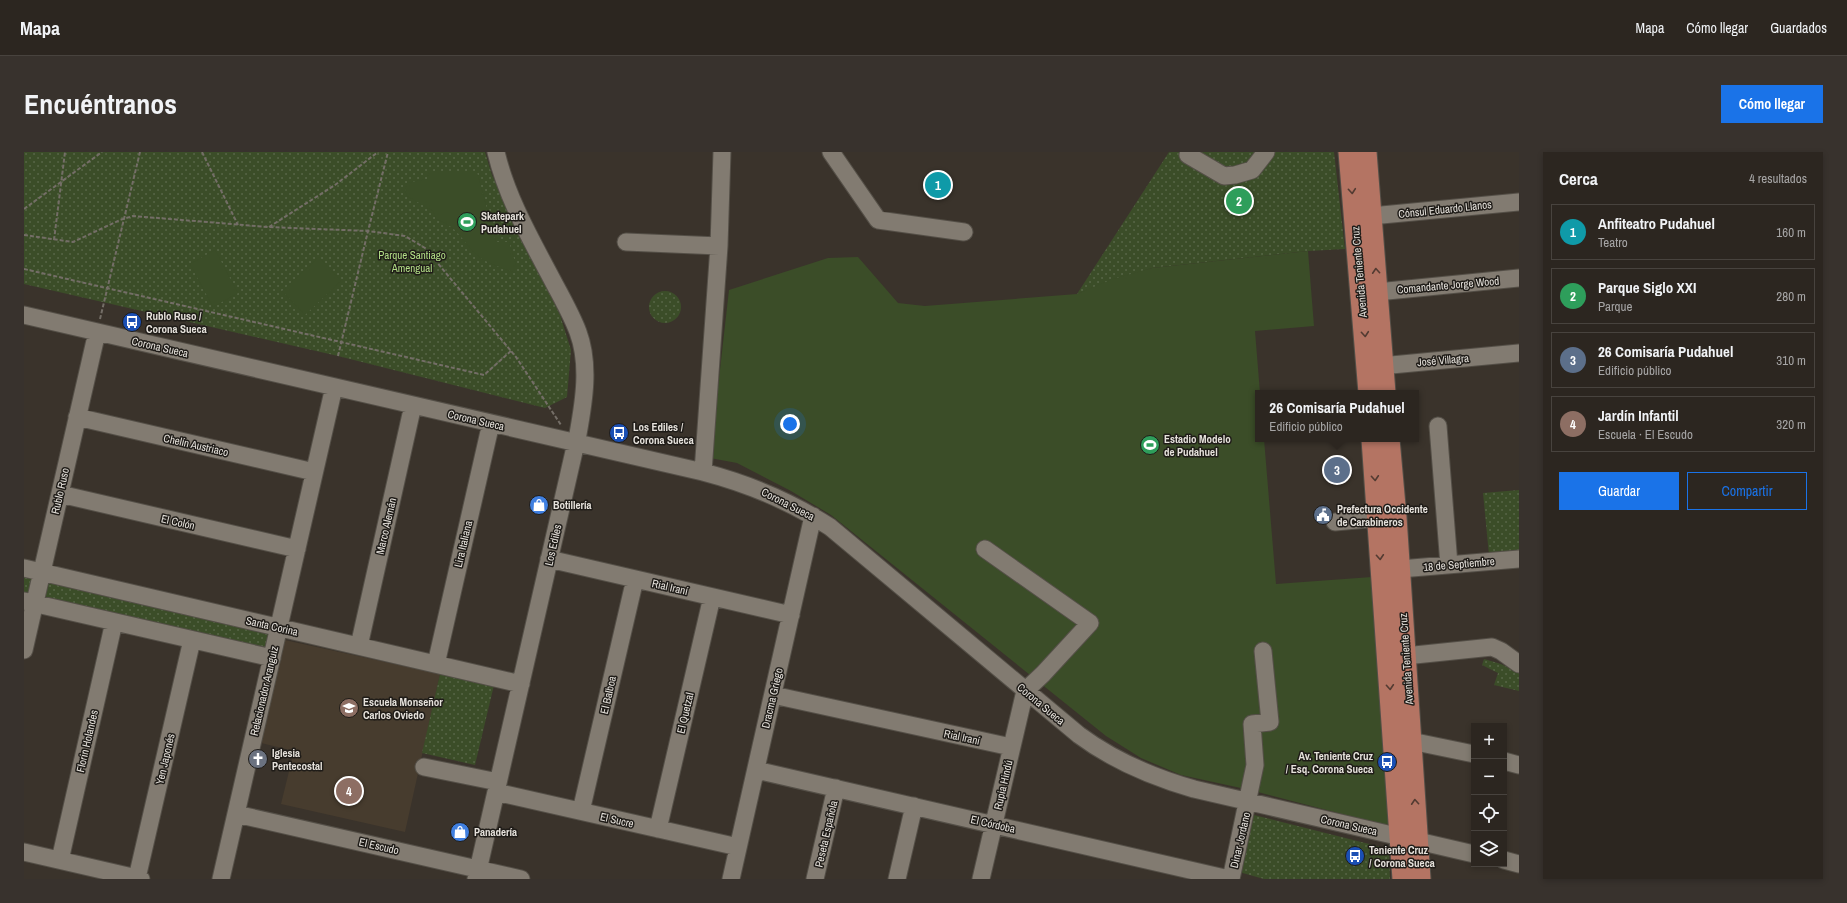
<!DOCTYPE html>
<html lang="es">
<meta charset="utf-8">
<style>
:root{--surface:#2c2620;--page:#38322d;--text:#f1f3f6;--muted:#a6a5a5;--line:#48433e;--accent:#1a73e8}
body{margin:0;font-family:"Archivo Narrow",sans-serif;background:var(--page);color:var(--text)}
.controls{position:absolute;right:12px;bottom:12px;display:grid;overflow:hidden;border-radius:0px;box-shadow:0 2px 6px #0003}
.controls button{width:36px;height:36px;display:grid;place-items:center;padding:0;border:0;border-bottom:1px solid var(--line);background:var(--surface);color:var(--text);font:20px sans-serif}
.you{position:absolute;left:766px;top:272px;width:14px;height:14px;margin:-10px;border:3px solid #fff;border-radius:50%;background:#1a73e8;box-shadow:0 0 0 6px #1a73e833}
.badge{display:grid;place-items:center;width:26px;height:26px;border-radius:50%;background:var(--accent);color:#fff;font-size:13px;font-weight:700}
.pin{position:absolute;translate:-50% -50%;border:2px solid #fff;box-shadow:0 1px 4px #0006}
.popup{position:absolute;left:1231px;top:238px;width:164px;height:52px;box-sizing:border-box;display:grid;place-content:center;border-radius:0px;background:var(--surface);filter:drop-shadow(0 1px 3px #0005);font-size:13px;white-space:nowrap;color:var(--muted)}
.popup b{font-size:15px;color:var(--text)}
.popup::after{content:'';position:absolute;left:50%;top:100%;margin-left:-8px;border:8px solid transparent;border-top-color:var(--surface)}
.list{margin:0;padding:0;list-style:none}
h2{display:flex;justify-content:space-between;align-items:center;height:52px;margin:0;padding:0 16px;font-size:17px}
h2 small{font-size:13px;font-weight:400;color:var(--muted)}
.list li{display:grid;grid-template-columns:26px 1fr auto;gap:12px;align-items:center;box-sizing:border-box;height:56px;margin:0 8px 8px;padding:0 8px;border:1px solid var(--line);border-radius:0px}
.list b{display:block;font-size:15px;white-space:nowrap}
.list p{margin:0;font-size:13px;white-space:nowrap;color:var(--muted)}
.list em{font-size:13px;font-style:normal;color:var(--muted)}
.actions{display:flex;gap:8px;padding:12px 16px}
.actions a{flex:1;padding:9px 0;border:1px solid var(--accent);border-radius:0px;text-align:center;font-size:14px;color:var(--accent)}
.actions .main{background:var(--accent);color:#fff}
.icon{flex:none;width:22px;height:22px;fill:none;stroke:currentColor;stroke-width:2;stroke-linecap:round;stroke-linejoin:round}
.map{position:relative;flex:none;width:1495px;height:727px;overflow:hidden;border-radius:0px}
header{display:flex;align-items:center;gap:24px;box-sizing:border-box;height:56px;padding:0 20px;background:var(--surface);border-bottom:1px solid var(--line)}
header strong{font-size:19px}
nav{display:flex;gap:22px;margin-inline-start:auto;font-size:14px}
.intro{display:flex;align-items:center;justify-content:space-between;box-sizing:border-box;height:96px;padding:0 24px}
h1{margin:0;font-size:28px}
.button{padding:10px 18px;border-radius:0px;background:var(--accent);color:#fff;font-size:14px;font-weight:700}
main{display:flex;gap:24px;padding:0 24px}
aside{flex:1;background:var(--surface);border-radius:0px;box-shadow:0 2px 6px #0003}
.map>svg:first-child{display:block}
.built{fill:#473c2e}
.grass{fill:url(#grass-dots)}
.pitch{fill:#3b4d28}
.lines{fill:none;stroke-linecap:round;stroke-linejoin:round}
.minor-casing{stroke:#544f47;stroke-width:19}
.major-casing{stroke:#544f47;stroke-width:23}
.path{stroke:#746e67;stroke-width:2;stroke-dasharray:4 2;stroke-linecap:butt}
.minor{stroke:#827b71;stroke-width:17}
.major{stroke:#b47463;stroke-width:21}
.oneway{stroke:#533b32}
.labels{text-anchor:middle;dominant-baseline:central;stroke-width:3;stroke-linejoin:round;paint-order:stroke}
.street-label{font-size:11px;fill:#e6e2dc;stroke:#1f1c18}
.poi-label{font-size:11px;font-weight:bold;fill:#e6e2dc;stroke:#1f1c18;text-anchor:start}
.park-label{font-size:11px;fill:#b2de86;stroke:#1f1c18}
</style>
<header>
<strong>Mapa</strong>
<nav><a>Mapa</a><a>Cómo llegar</a><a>Guardados</a></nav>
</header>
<div class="intro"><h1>Encuéntranos</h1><a class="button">Cómo llegar</a></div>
<main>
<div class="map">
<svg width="1495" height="727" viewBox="0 0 1495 727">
<defs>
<pattern id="grass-dots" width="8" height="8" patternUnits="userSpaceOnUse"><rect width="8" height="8" fill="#3b4d28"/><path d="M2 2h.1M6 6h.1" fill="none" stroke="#576647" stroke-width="1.8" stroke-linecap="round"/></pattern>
</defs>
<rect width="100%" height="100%" fill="#3a332b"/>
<!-- built -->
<path class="built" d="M256,487L416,522L381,680L257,652L270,599L233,590Z"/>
<!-- grass -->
<path class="grass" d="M0,0H461L468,23L536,163L547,198L543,245L521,256L314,204L0,132Z
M1145,0H1310L1321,97L1284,99L1128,116L1053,142Z
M625 155a16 16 0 1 1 32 0a16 16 0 1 1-32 0Z
M1495,338V400L1465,403L1459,341Z
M0,422L246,480L241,501L0,445Z
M1460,507L1477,512L1495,521V539L1470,533L1474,521L1458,513Z
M416,522L470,533L451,613L398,601Z
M1230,663L1365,697L1366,727H1240L1215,720Z"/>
<!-- pitch -->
<path class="pitch" d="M405,20H453L472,90H485L492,113V121C481,117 459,110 452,102C435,86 437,77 412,67L409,59L383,44L381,38L383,31L403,27Z
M191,98L214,141L189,155L166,112Z
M1284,99L1290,174L1231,179L1236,241H1234V287H1240L1252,432L1348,425L1368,675L1226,638L1157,623L1117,606L1082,584L807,363L767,339L713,311L686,306L705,138L804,106L834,105L874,151L901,154L1053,142L1089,127L1128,116Z
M295,105L317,129L281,163L258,139Z"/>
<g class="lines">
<defs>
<path id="minor" d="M807,0L854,68L940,80
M1164,3L1200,24L1211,23L1228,18L1242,0
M1347,64L1495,50
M602,90L695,94
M1353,140L1495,126
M0,163L679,320C725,332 766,349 806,375L1055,583C1090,609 1128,625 1170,637L1450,702
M1346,215L1495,201
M53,265L290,320
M1414,274L1425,413
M679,320L695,94L698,0
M36,342L273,397
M1311,370L1365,365
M525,407L767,463
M0,416L497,532
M1376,417L1495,407
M0,449L248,506
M335,494L389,253
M0,498L73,180
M1381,504L1468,495L1477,499L1495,512
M412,512L467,271
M749,543L987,595
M1387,589L1450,602
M1480,609L1495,613
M400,615L474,630
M732,618L1205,727
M472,640L714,695
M557,659L611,427
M212,662L497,727
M634,677L688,445
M0,700L117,727
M36,708L90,470
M1480,708L1495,712
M113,726L168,488
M197,727L310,235
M452,727L554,282C560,249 566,212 554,180C548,164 539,148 531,133C509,91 483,47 472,0
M707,727L789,364
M791,727L812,636
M873,727L890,654
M957,727L1001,539L1019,522L1066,471L961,397
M1207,727L1231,613L1228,572L1246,570L1239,499"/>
<path id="major" d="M1325,0L1345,241
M1342,0L1361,241
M1348,287L1379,727
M1365,287L1372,365L1396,727"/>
</defs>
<!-- minor casing -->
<use href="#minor" class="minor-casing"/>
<!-- major casing -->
<use href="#major" class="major-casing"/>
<!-- path -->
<path class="path" d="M178,0L214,73
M0,57L78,0
M245,75L311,33L354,0
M0,83L49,90L96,68L109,64L244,75L344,79L364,0
M30,88L41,0
M0,117L460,223L487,199
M76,167L116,0
M314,204L344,79L381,84L401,96L492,205L537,273"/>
<!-- minor -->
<use href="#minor" class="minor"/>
<!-- major -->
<use href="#major" class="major"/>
</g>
<!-- one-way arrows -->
<defs><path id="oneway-chevron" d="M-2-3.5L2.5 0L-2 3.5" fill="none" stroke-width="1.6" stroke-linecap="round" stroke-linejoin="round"/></defs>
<g class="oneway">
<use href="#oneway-chevron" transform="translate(1328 39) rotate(85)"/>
<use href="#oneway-chevron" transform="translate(1352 119) rotate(-94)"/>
<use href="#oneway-chevron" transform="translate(1341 182) rotate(85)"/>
<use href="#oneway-chevron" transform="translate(1351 326) rotate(86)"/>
<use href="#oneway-chevron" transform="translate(1356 405) rotate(86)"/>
<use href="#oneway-chevron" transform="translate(1366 535) rotate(86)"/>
<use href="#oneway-chevron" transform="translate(1391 650) rotate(-94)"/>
</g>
<!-- icons -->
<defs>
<symbol id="stadium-disc" viewBox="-11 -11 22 22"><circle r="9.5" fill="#2e9e5b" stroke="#1f1c18"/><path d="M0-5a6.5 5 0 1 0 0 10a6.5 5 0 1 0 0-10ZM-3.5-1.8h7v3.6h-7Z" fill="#fff"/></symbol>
<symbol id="bus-disc" viewBox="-11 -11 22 22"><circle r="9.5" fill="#1a4fb4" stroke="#1f1c18"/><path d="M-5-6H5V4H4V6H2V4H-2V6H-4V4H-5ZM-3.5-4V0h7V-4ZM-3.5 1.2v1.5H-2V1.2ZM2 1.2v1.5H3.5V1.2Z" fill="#fff"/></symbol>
<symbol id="shop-disc" viewBox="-11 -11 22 22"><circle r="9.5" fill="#3f7fe0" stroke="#1f1c18"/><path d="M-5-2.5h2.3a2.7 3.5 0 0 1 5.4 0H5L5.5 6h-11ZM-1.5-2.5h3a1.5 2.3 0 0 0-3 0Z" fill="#fff"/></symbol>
<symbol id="civic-disc" viewBox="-11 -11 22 22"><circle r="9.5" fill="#5c6f8a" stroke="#1f1c18"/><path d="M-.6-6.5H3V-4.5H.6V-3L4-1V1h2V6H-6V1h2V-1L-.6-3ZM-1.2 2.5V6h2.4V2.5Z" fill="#fff"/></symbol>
<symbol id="school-disc" viewBox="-11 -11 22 22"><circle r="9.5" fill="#8d6e63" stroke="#1f1c18"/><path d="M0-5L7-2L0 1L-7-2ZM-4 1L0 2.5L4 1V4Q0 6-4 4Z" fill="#fff"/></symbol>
<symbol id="church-disc" viewBox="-11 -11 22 22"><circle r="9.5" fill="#6b7280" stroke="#1f1c18"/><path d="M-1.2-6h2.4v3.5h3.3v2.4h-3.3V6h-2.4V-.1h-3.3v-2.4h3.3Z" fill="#fff"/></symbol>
</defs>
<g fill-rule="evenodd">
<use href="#stadium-disc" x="432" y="59" width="22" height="22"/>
<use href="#bus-disc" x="97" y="159" width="22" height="22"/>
<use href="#bus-disc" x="584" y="270" width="22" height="22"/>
<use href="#stadium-disc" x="1115" y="282" width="22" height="22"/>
<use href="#shop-disc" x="504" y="342" width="22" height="22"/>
<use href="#civic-disc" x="1288" y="352" width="22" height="22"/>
<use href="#school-disc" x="314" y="545" width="22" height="22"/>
<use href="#church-disc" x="223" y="596" width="22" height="22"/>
<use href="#bus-disc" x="1352" y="599" width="22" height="22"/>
<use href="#shop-disc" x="425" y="669" width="22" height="22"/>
<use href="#bus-disc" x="1320" y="693" width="22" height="22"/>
</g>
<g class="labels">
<!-- street labels -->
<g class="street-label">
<text transform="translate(1421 57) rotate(-6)">Cónsul Eduardo Llanos</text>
<text transform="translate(1335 120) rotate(-95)">Avenida Teniente Cruz</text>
<text transform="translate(1424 133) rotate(-5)">Comandante Jorge Wood</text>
<text transform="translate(136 195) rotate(13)">Corona Sueca</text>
<text transform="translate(1419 208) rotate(-5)">José Villagra</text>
<text transform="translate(452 268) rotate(13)">Corona Sueca</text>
<text transform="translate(172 293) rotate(13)">Chelín Austriaco</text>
<text transform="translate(36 339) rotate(-77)">Rublo Ruso</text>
<text transform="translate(764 352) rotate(27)">Corona Sueca</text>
<text transform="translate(154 370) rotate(13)">El Colón</text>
<text transform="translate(362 374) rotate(-77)">Marco Alemán</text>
<text transform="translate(439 392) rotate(-77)">Lira Italiana</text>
<text transform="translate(529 393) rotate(-77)">Los Ediles</text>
<text transform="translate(1435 412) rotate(-5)">18 de Septiembre</text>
<text transform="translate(646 435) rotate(13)">Rial Iraní</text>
<text transform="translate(248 474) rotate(13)">Santa Corina</text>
<text transform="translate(1382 507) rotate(-94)">Avenida Teniente Cruz</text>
<text transform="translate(240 539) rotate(-77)">Relacionador Aranguiz</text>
<text transform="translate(584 543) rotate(-77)">El Balboa</text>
<text transform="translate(748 546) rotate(-77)">Dracma Griego</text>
<text transform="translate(1017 552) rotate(40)">Corona Sueca</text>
<text transform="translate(661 561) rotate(-77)">El Quetzal</text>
<text transform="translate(938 585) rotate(12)">Rial Iraní</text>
<text transform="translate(63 589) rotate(-77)">Florin Holandes</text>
<text transform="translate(141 607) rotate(-77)">Yen Japonés</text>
<text transform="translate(979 633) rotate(-77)">Rupia Hindú</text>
<text transform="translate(593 668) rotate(13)">El Sucre</text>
<text transform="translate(969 672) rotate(13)">El Córdoba</text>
<text transform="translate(1325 673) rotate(13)">Corona Sueca</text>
<text transform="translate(802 682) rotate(-77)">Peseta Española</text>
<text transform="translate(1216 688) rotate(-77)">Dinar Jordano</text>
<text transform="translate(355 694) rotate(13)">El Escudo</text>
</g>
<!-- poi labels -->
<g class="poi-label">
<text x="457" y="64">Skatepark<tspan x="457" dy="13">Pudahuel</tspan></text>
<text x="122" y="164">Rublo Ruso /<tspan x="122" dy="13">Corona Sueca</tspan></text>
<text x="609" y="275">Los Ediles /<tspan x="609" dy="13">Corona Sueca</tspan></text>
<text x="1140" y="287">Estadio Modelo<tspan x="1140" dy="13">de Pudahuel</tspan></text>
<text x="529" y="353">Botillería</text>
<text x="1313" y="357">Prefectura Occidente<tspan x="1313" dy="13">de Carabineros</tspan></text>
<text x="339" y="550">Escuela Monseñor<tspan x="339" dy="13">Carlos Oviedo</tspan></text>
<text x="248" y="601">Iglesia<tspan x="248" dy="13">Pentecostal</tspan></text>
<text x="1349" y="604" text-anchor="end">Av. Teniente Cruz<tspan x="1349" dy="13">/ Esq. Corona Sueca</tspan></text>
<text x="450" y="680">Panadería</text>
<text x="1345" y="698">Teniente Cruz<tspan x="1345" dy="13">/ Corona Sueca</tspan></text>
</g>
<!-- park labels -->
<g class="park-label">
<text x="388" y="103">Parque Santiago<tspan x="388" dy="13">Amengual</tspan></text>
</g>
</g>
</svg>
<div class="controls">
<button>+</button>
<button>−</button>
<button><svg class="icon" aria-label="locate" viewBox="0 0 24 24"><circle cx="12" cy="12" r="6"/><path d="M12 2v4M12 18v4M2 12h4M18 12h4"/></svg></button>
<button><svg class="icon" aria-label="layers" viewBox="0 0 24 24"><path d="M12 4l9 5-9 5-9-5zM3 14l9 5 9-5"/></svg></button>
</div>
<div class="you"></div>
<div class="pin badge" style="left:914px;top:33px;background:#0f9aa8">1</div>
<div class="pin badge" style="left:1215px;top:49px;background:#2e9e5b">2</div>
<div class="pin badge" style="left:1313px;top:318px;background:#5c6f8a">3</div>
<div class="popup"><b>26 Comisaría Pudahuel</b>Edificio público</div>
<div class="pin badge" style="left:325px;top:639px;background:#8d6e63">4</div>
</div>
<aside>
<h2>Cerca<small>4 resultados</small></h2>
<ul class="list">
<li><span class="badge" style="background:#0f9aa8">1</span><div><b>Anfiteatro Pudahuel</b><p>Teatro</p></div><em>160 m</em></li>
<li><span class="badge" style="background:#2e9e5b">2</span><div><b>Parque Siglo XXI</b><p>Parque</p></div><em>280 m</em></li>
<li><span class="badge" style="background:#5c6f8a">3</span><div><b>26 Comisaría Pudahuel</b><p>Edificio público</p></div><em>310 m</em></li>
<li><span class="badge" style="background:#8d6e63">4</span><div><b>Jardín Infantil</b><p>Escuela · El Escudo</p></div><em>320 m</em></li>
</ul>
<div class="actions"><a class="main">Guardar</a><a>Compartir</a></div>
</aside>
</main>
